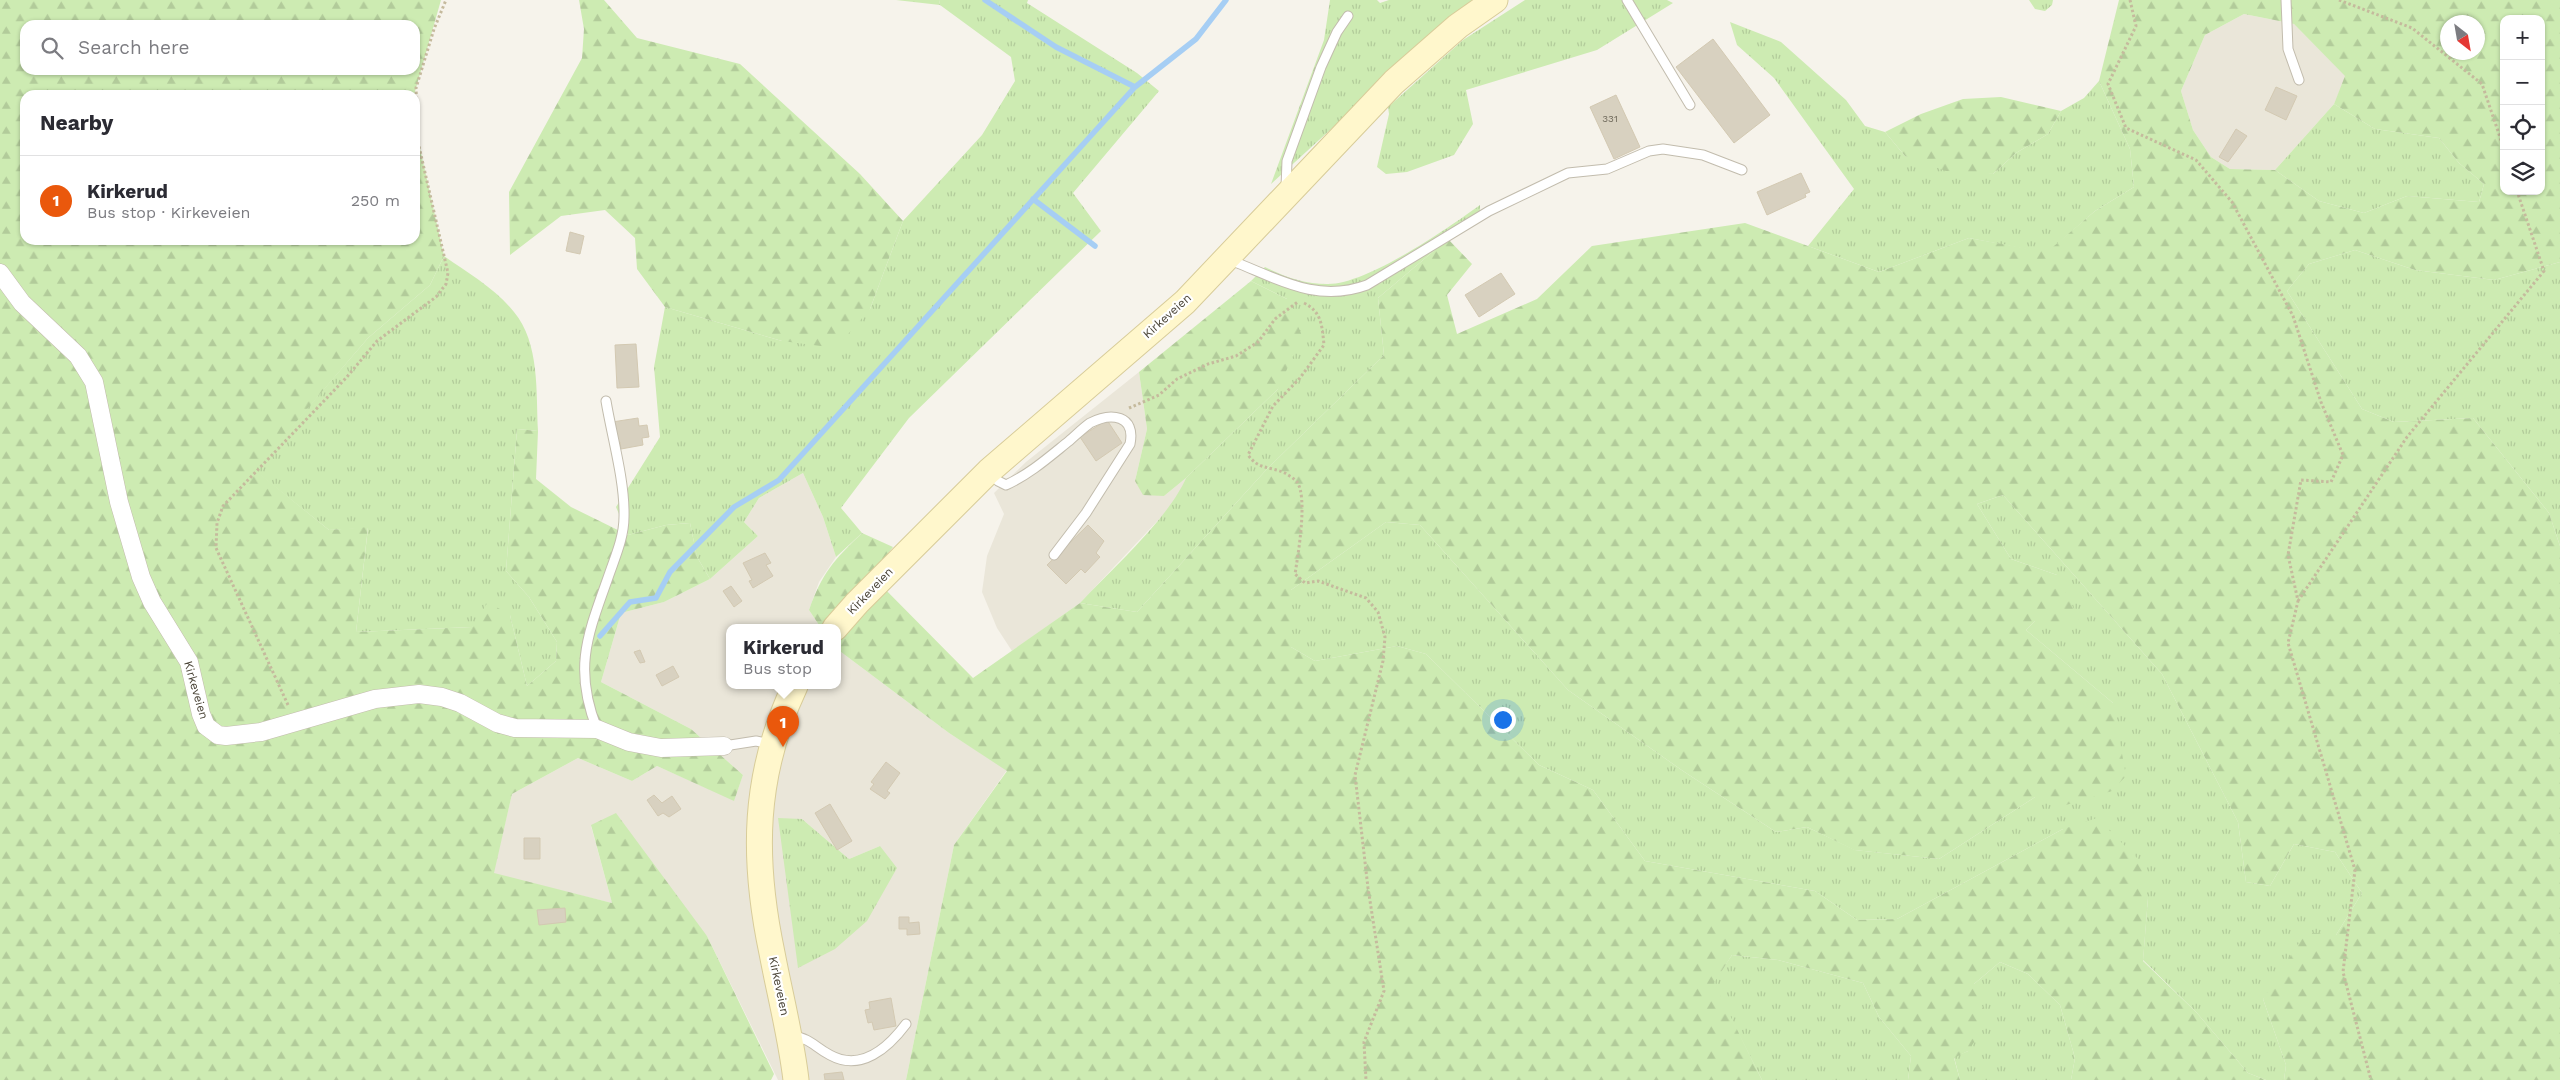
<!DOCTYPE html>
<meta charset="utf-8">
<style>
:root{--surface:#fff;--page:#f7f7f7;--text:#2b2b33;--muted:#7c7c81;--line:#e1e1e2;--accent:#ea580c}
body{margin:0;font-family:"Work Sans",sans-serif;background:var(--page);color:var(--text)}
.controls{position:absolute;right:15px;top:15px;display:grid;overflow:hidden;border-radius:10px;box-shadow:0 1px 4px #0004}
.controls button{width:45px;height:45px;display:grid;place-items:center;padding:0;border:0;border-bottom:1px solid var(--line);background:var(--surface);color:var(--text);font:25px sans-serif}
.compass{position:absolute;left:2440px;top:15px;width:45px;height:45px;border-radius:50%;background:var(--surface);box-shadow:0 1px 4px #0004;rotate:149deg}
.you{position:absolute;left:1502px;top:719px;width:18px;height:18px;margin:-12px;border:4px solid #fff;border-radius:50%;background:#1a73e8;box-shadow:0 0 0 8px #1a73e833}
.badge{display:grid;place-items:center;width:32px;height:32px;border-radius:50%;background:var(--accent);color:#fff;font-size:16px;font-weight:700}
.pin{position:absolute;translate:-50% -41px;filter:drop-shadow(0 1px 2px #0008)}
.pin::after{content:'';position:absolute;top:26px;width:18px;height:15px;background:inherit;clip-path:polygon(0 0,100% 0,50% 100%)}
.popup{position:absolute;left:726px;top:624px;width:115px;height:65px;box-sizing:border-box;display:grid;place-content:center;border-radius:10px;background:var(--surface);filter:drop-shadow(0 1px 4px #0005);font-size:16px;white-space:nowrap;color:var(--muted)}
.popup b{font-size:19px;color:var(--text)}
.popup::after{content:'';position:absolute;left:50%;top:100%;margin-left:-10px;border:10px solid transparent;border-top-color:var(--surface)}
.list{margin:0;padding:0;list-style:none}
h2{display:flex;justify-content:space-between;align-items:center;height:65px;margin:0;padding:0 20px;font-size:21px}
h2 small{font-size:16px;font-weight:400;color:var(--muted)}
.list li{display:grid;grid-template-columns:32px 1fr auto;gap:15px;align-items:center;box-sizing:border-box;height:90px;padding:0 20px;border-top:1px solid var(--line)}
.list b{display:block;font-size:19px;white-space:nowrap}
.list p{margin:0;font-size:16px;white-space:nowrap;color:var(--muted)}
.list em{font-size:16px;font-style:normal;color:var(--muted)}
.icon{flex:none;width:28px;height:28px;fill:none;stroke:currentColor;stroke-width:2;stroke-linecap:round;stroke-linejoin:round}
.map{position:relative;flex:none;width:2560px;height:1080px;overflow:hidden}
.search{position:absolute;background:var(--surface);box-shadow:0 1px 4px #0004;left:20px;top:20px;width:400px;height:55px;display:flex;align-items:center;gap:12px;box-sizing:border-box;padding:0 18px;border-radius:15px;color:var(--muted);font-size:19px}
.panel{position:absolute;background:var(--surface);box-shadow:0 1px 4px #0004;left:20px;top:90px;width:400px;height:155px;border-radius:15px}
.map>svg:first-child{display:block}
.residential{fill:#eae6d9;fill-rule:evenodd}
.grass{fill:url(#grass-tufts)}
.forest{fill:url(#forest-firs);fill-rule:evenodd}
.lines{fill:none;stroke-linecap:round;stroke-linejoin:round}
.stream{stroke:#a6cef4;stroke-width:5.5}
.building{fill:#d8d1c0;stroke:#d3c9b2}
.lane-casing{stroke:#c2bcad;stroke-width:11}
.street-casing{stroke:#c2bcad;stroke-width:19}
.secondary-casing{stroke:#d8cc99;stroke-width:27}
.path{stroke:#c5ba9d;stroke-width:3;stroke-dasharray:2.5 2.5;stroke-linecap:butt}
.lane{stroke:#fff;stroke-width:9}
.street{stroke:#fff;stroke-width:18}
.secondary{stroke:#fff7cc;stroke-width:25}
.labels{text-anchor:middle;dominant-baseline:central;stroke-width:4.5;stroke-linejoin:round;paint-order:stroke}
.number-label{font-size:10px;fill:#6e685a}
.street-label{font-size:12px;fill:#4b4538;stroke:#fff}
</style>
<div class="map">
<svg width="2560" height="1080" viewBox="0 0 2560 1080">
<defs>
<pattern id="grass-tufts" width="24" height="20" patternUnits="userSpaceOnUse" patternTransform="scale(1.25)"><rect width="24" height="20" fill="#cdebb2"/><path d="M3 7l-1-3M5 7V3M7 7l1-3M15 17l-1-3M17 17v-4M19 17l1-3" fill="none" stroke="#b2cb9a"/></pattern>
<pattern id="forest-firs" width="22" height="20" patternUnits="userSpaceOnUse" patternTransform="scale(1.25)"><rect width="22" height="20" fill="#cdebb2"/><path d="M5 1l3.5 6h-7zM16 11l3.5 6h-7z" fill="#b2cb9a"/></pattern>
</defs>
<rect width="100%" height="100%" fill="#f6f3eb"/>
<!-- residential -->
<path class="residential" d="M2244,14L2294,24L2346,76L2334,104L2275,170L2230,169L2211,157L2193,130L2181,91L2205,35Z
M1139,372L1147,429L1135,481L1164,496L1186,478L1180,493L1163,515L1080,603L1012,651L997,628L982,592L987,556L1004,514L994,493L1026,462Z
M803,473L823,517L836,557L819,582L809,610L821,628H729V686H837V649L949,733L1007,770L954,845L906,1080H778L707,936L591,826L612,903L493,874L512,794L578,758L632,781L657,766L734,800L743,775L691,729L601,682L621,613L664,602L710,579L758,536L744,522L759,498ZM802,819L849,859L880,846L798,968Z"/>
<!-- grass -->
<path class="grass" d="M939,0H1028L1027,3L1137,73L1159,91L1073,193L1101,231L909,418L841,508L862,533L836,557L823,517L803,473L759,498L744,522L758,536L710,579L697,557L690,523L666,525L628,535L616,507L660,437L654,367L665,307L782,341L870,309L903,221L982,135L1015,81L1011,57L940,5Z
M1330,0H1377L1380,3L1389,0H1472L1271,184L1324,40Z
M1525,0H1667L1673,3L1597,50L1466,90L1473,124L1454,155L1407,172L1386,174L1377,167L1389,114L1388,107L1463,40Z
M2029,0H2053L2052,5L2045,11L2035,9Z
M1730,22L1781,42L1846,100L1865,126L1885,132L1905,156L1993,174L2016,153L2048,134L2061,111L2084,98L2099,81L2130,149L2134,187L2095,211L2047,253L1969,238L1879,272L1808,246L1854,189L1774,78L1737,45Z
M2334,104L2375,129L2439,138L2459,163L2484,184L2479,202L2407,196L2364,213L2319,201L2275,170Z
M1480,205V220L1448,239L1378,298L1384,355L1267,469L1137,612L1080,603C1111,570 1169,518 1186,478L1278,389L1287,299L1251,281L1265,267C1285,277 1305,284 1327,284C1366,285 1447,229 1480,205Z
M2355,250L2415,270L2494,280L2560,262V546L2549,513L2473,418L2394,422L2362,409L2287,291L2309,264Z
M444,256C468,273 496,289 514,312C540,343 536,393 538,431L517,429L506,571L529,597L557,642L556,661L527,686L510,615L472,627L356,632L368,528L329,530L254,470L368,338L430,285Z
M2003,495L2162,674L2238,822L2246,882L2270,886L2294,844L2335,852L2362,893L2336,935L2263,999L2286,1065L2284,1080H2266L2248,1073L2197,1013L2143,960L2148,898L2063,829L1897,919L1857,920L1815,891L1645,861L1593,790L1539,765L1426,654L1397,646L1315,661L1291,647V590L1386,522L1420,525L1568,690L1683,771L1776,832L1807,827L1855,850L1939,859L2035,797L2113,703L2026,630L2035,621L2057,575L2011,559L1977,504Z
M778,818L802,819L849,859L880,846L897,868L867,921L835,949L798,968Z
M1732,955L1778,960L1863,983L1879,1017L1911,1056L1908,1080H1762L1713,983Z
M2000,962L2028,974L2060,1005L2075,1058L2071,1080H1960L1954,1057L1968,1051L1974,984Z"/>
<!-- forest -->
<path class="forest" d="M0,0H441L414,95H25V240H415V126L444,256L430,285L368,338L255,470L329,530L368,527L356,632L472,627L488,602L510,615L527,686L556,661L557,642L529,597L506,571L517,429L538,431L536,479L571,507L628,535L666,525L690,523L697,557L710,579L664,602L621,613L601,682L691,729L743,775L734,801L657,766L632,781L578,758L512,794L494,873L612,903L591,825L616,813L707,936L774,1074L771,1080H0ZM25,25H415V70H25Z
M579,0H604L637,38L740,64L860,174L903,221L870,309L836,348L782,341L665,307L637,269L635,238L605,210L561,216L510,255L509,192L582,58L584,29Z
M896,0H939L940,5Z
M2119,0H2560V262L2494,280L2415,270L2355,250L2309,264L2287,291L2362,409L2394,422L2473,418L2549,513L2560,546V1080H2284L2286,1065L2263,999L2306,932L2336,935L2362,893L2335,852L2294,844L2270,886L2246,882L2238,822L2162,674L2003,495L1977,504L2011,559L2057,575L2079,619L2061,630L2035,621L2026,630L2113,703L2126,776L2112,791L2056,808L2035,797L1939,859L1854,850L1807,827L1776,832L1683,771L1568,690L1420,525L1386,522L1291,590V647L1315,661L1397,646L1426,654L1539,765L1593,790L1645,861L1815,891L1857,920L1897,919L2063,829L2097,818L2140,861L2148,898L2143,961L2197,1013L2248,1073L2266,1080H2071L2075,1058L2060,1005L2028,974L2000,962L1974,984L1988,1022L1968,1051L1954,1058L1960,1080H1908L1911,1056L1879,1017L1863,983L1778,960L1732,955L1714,983L1762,1080H906L954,845L1007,771L949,733L837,649V628H821L809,610C822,573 834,560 862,533L893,547L871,575L973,678L1080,603L1137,612L1267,469L1384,355L1378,298L1448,239L1472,264L1447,295L1457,334L1537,299L1592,246L1745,223L1879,272L1969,238L2047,252L2095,211L2134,187L2130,149L2099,81ZM2244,14L2294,24L2345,76L2334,104L2375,129L2439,138L2459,163L2484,184L2479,202L2407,196L2364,213L2319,201L2275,170L2230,169L2211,157L2193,130L2181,91L2205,35ZM2504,19H2541V191H2504ZM2448,22H2478V52H2448Z
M2001,97L2061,111L2048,134L2016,153L1993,174L1946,171L1905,156L1885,132L1921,114L1963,99Z
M1251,281L1287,299L1302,336L1278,389L1186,478L1164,496L1143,495L1135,481L1147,429L1139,372Z"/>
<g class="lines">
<!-- stream -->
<path class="stream" d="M985,0L1056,47L1135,87
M1033,199L1095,246
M600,636L630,602L656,598L670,572L734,507L779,480L1135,87L1196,39L1226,0"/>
</g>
<!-- building -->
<path class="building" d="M1713,39L1770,115L1734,143L1676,67Z
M2276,87L2297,96L2286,120L2265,110Z
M1616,95L1640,147L1614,159L1590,107Z
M2236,129L2247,136L2228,162L2219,157Z
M1801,173L1810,192L1805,194L1806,197L1767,215L1757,192Z
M570,232L584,236L580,254L566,251Z
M1501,273L1515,294L1479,317L1465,295Z
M636,344L639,387L617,388L615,345Z
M638,418L639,426L647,425L649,437L642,438L643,445L621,449L620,442L615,443L612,422Z
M1107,420L1122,443L1096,461L1080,437Z
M1088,525L1104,541L1096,553L1100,557L1085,573L1081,569L1066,584L1047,565Z
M765,553L771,563L766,565L773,576L753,588L749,581L752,580L743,563Z
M731,586L742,601L734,607L723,591Z
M640,650L645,662L640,663L634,652Z
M673,666L679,677L662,686L656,675Z
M886,762L900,773L887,791L890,793L885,799L870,789L874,784L871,782Z
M654,795L662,803L672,796L681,809L669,817L663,813L658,816L647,800Z
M830,804L852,841L837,850L815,813Z
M524,838H540V859H524Z
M565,908L566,922L539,925L537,910Z
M899,917H909V923L919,922L920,934L907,935V929H899Z
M891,998L896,1026L874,1030L872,1022L868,1023L865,1010L870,1009L869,1002Z
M842,1072L844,1080H825L824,1074Z"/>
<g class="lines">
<defs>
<path id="lane" d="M1627,0L1690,105
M2286,0L2288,49L2299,80
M1286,188L1287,161L1321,67L1337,32L1348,16
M1230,257L1235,262C1280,280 1318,303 1367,285L1489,211L1568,173L1607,169L1649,151L1663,149L1703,155L1742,170
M991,473L998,481L1006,485C1030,474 1049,457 1069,441C1076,435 1083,428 1090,423C1111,412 1136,415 1130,444L1086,513L1054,555
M597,729C572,666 589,632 610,572C616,555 624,536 624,517C625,481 612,437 606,401
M724,746L756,741L771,744
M792,1036C812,1039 813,1046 830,1055C861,1072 888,1048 906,1024"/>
<path id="street" d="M0,273L22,303L78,356L94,382L119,502L141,577L152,602L189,662L201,714L206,726L218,735L226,736L261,732L375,699L419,694L442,697L460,703L497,723L515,728L597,729L629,742L661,748L724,746"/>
<path id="secondary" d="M835,628L857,603L989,471L1185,302L1394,82L1458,26L1495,0
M795,686C753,775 752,858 772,953C780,995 791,1037 796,1080"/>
</defs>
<!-- lane casing -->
<use href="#lane" class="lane-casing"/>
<!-- street casing -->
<use href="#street" class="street-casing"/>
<!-- secondary casing -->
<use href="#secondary" class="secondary-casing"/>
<!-- path -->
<path class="path" d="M2130,0L2136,26L2108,84L2126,128L2196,160L2232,202L2293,316L2321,402L2343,455L2331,482L2301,480L2288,555L2298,601L2288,643L2355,870L2343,972L2371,1080
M2339,0L2412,28L2482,84L2504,149
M1304,303C1322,312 1322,326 1324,345L1300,378L1273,406L1248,455C1259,470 1269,466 1285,473C1288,475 1295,479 1297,482C1308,497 1298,555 1295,574L1305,583L1318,581L1366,598L1378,612L1385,637L1383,661L1355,775L1368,888L1384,991L1364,1042L1366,1080
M1129,408L1159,395L1177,379L1208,364L1236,356L1258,342L1275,319L1299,301
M2298,601L2407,437L2544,271L2517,191
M288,705L216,548L217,523L223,506L346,378L377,341L436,297L446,284L448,273L418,142L416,88L434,29L446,0"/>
<!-- lane -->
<use href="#lane" class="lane"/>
<!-- street -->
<use href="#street" class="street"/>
<!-- secondary -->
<use href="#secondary" class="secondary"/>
</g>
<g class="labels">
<!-- number labels -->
<g class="number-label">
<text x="1610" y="118">331</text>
</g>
<!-- street labels -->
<g class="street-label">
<text transform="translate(1167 316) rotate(-42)">Kirkeveien</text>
<text transform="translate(870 591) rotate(-46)">Kirkeveien</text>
<text transform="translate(196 690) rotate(74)">Kirkeveien</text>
<text transform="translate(779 986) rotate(78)">Kirkeveien</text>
</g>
</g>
</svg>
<div class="controls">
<button>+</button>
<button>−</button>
<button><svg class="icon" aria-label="locate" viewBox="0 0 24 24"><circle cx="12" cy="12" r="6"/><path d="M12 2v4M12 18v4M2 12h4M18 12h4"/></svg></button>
<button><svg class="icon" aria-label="layers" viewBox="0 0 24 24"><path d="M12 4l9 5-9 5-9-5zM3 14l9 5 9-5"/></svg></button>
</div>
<svg class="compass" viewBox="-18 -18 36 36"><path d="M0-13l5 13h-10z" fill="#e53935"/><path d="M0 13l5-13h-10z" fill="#7c7c81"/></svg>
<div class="you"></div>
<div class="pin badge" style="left:783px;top:747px">1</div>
<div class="popup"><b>Kirkerud</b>Bus stop</div>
<div class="search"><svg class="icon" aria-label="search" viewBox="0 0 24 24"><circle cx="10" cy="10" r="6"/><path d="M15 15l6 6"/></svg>Search here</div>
<section class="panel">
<h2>Nearby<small></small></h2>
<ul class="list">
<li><span class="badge">1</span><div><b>Kirkerud</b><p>Bus stop · Kirkeveien</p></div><em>250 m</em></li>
</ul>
</section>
</div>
